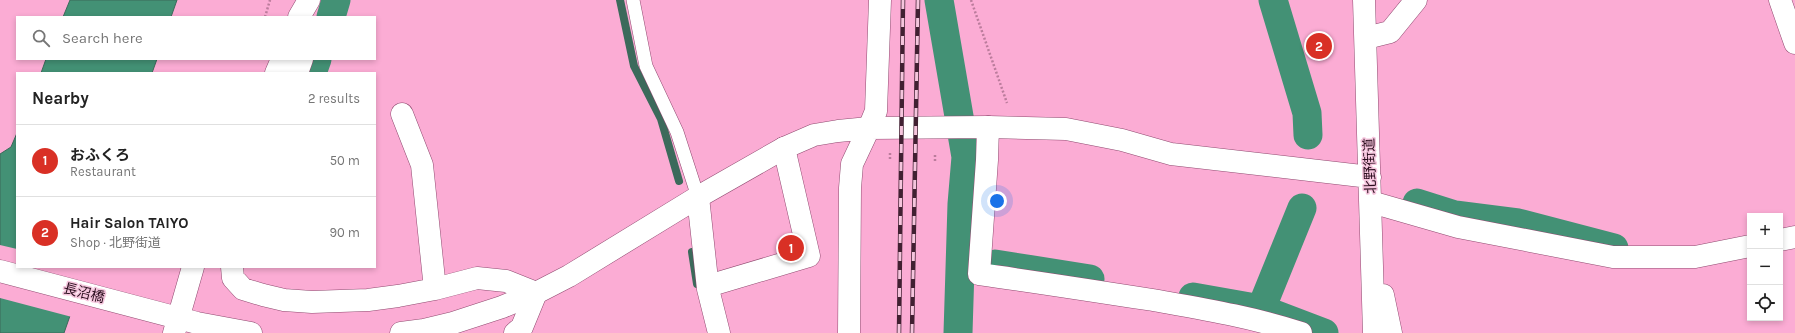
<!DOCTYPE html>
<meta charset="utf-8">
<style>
:root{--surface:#fff;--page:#f6f6f6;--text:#222;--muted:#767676;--line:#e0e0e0;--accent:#d93025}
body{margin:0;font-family:Karla,"Noto Sans JP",sans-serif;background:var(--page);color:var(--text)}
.controls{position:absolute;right:12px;bottom:12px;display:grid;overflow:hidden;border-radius:0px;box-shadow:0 2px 6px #0003}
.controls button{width:36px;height:36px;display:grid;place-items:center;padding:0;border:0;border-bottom:1px solid var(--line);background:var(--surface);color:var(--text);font:20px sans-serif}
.you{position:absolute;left:997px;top:201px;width:14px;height:14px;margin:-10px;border:3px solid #fff;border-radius:50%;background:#1a73e8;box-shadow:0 0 0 6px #1a73e833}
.badge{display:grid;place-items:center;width:26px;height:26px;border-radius:50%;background:var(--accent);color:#fff;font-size:13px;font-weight:700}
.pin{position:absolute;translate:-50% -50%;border:2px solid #fff;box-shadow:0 1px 4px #0006}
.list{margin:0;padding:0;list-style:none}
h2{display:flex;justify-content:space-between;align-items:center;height:52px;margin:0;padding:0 16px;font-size:17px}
h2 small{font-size:13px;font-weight:400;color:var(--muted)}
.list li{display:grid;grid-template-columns:26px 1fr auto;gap:12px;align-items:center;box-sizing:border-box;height:72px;padding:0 16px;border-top:1px solid var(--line)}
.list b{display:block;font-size:15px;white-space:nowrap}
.list p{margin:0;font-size:13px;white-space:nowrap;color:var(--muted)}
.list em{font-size:13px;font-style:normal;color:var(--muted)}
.icon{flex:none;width:22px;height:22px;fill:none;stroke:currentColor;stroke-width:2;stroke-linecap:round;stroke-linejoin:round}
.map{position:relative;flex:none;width:1795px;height:333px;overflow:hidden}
.search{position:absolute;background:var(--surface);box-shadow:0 2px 6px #0003;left:16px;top:16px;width:360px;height:44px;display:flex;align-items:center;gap:10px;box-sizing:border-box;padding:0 14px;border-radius:0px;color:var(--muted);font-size:15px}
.panel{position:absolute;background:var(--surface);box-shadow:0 2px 6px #0003;left:16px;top:72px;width:360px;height:196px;border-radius:0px}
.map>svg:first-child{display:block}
.water{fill:#439175;stroke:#3c6a5b}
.pier{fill:#fbacd4}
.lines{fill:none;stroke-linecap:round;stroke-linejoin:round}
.stream{stroke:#3c6a5b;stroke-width:8}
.canal{stroke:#439175;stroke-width:29}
.lane-casing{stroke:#904a70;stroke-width:14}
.street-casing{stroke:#904a70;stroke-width:23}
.secondary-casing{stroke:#904a70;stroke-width:23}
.path{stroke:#bb7c9c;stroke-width:2.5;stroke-dasharray:2 2;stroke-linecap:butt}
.lane{stroke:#fff;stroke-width:13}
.street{stroke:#fff;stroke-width:22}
.secondary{stroke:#fff;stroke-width:22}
.rail-casing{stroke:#412032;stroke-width:4.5}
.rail{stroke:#f5c5dd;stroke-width:3;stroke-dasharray:9;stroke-linecap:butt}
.labels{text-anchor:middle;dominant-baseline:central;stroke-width:3;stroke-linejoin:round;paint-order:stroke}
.street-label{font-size:14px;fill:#2a0e1e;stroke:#f5c5dd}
</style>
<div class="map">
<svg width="1795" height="333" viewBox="0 0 1795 333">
<rect width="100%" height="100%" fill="#fbacd4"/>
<!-- water -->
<path class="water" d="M70,0H177L171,17H63Z
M46,59H157L152,73H41Z
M17,133V267H87L64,333H0V154L11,147Z"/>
<!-- pier -->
<path class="pier" d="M0,245L17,249V267H89L72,317L0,298Z"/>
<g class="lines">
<!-- stream -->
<path class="stream" d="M620,0L634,66L661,119L679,181
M692,252L697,284"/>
<!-- canal -->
<path class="canal" d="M939,0L966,157L962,204L958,333
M1273,0L1307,113L1308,135
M331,17L336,0
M312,73L317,59
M1417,203L1455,215L1518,223L1614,248
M995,264L1090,279
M1193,297L1261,309L1324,333
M1261,309L1302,208"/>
<defs>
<path id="lane" d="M633,0L646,66L677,132L698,197"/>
<path id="street" d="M1780,0L1795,43
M299,17L309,0
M1366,38L1390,32L1416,0
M276,73L282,59
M297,73L302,59
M402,114L422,165L435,289
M988,127L987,160L979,274C1037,282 1095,291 1153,300C1203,309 1252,317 1301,333
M869,128L876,111L880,0
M698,197L708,289L719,333
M1371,202L1458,227L1613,257H1695L1750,246
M1780,240L1795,237
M232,267L233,278L243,289L263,295L284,300L312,302L368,300L398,296L435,289L477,278L506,281L536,293L522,327L515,333
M708,286L809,256L784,148
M174,333L193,267"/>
<path id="secondary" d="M1364,0L1374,333
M0,271L197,323L251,333
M1383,295L1391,333
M401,333L424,330L453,323L502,307L536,293L569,276L698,197L784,148L814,135L838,131L869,128L988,127L1066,129L1122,140L1171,154L1370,177
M849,333L850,188L852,164L869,128"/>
</defs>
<!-- lane casing -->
<use href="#lane" class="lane-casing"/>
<!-- street casing -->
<use href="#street" class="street-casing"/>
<!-- secondary casing -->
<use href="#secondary" class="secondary-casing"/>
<!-- path -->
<path class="path" d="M971,0L1007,103
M265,17L270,0
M890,153V161
M935,161V153"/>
<!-- lane -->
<use href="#lane" class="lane"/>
<!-- street -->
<use href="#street" class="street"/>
<!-- secondary -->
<use href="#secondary" class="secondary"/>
<defs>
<path id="rail" d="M899,333L903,0
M912,333L918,0"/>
</defs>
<!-- rail casing -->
<use href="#rail" class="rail-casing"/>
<!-- rail -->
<use href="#rail" class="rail"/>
</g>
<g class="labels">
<!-- street labels -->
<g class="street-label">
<text transform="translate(1370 166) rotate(-92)">北野街道</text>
<text transform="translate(84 293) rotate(14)">長沼橋</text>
</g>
</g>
</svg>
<div class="controls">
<button>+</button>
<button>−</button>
<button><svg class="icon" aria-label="locate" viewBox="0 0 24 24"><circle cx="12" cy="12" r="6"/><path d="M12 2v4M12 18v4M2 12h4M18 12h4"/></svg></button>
</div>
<div class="you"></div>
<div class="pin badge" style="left:791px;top:248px">1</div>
<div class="pin badge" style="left:1319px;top:46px">2</div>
<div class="search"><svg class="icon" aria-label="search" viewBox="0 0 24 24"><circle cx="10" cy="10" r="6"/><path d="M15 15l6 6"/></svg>Search here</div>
<section class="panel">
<h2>Nearby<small>2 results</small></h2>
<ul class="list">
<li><span class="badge">1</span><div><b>おふくろ</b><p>Restaurant</p></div><em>50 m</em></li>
<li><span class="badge">2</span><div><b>Hair Salon TAIYO</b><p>Shop · 北野街道</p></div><em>90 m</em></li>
</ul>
</section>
</div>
